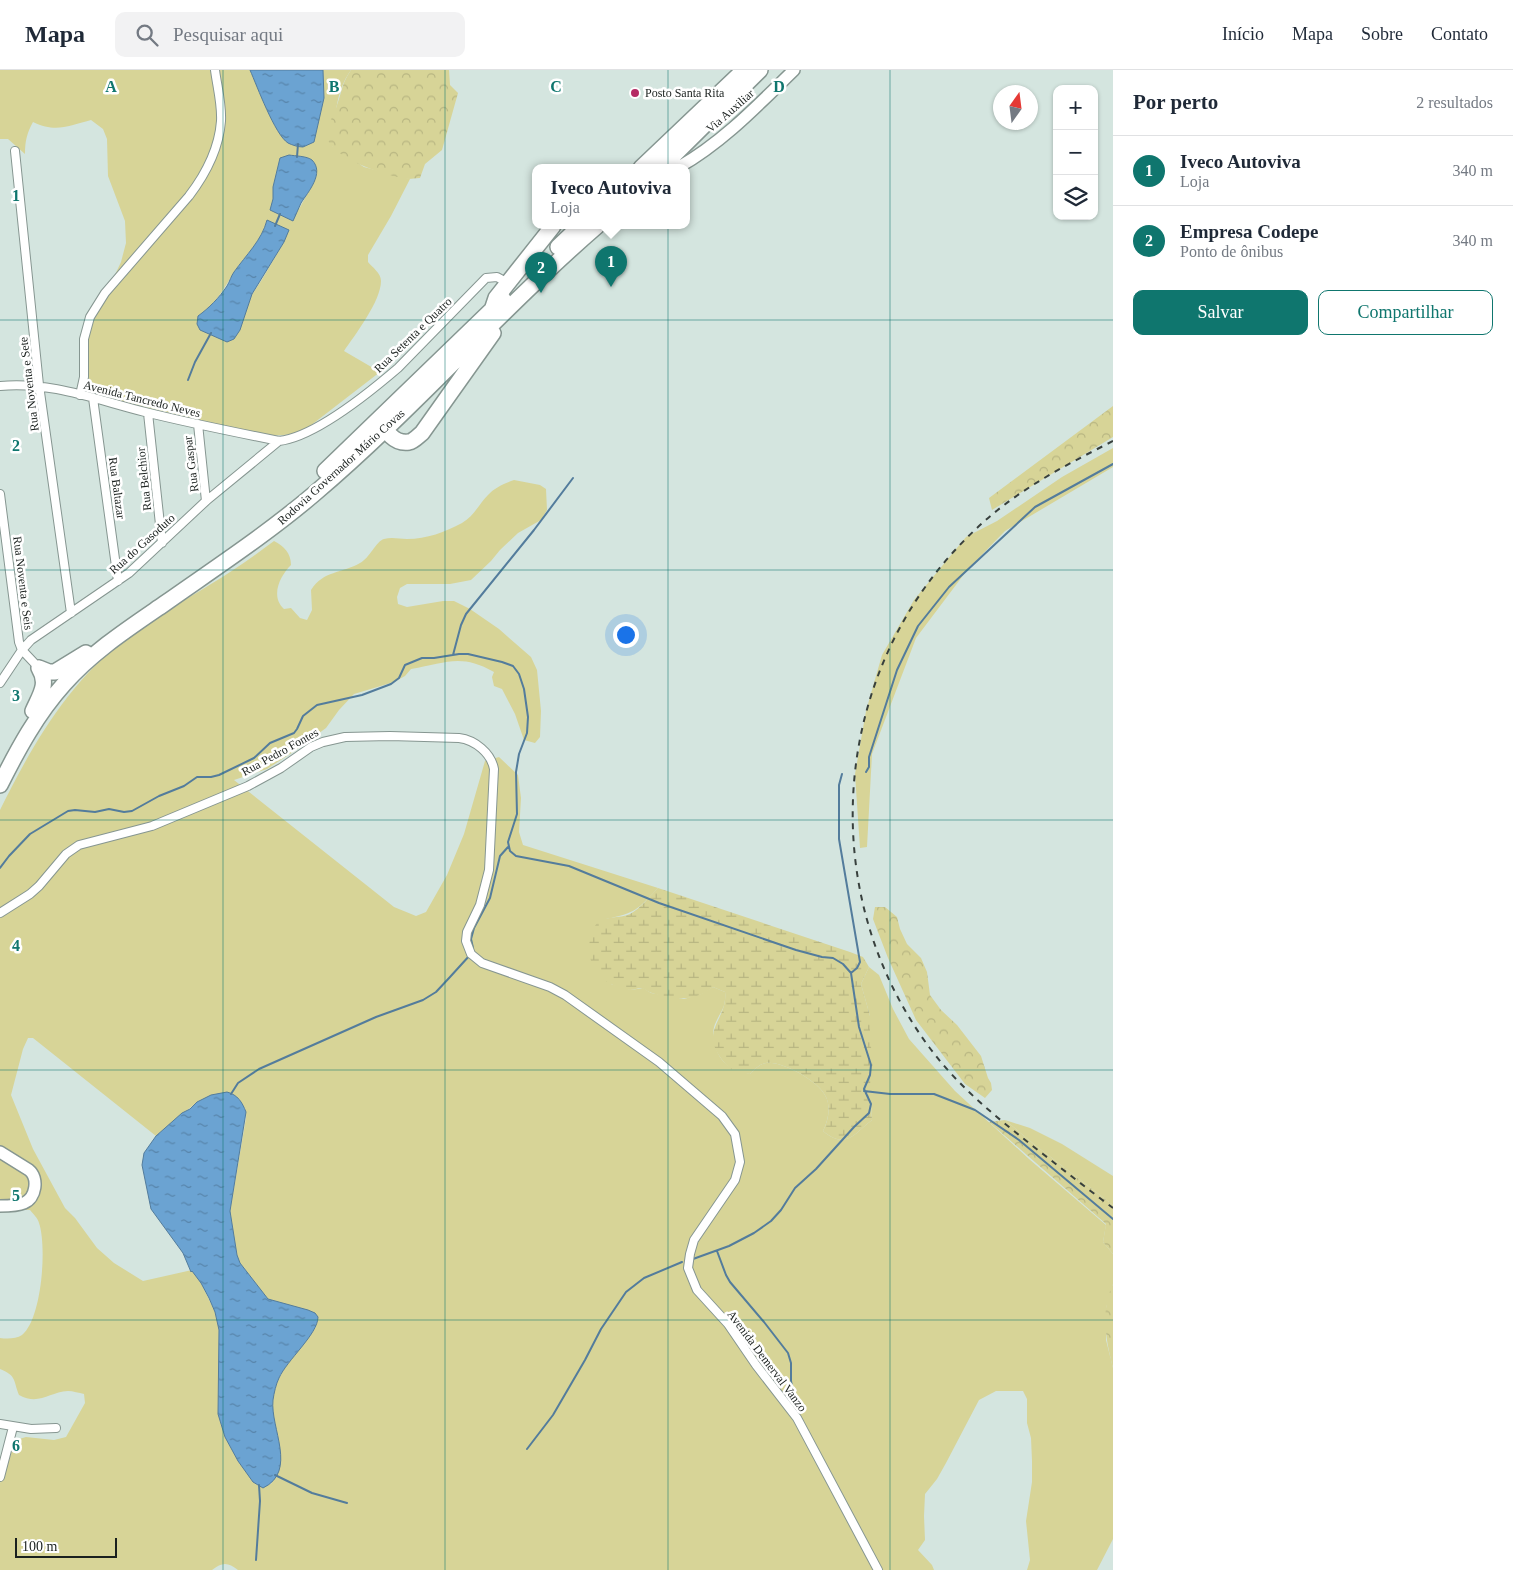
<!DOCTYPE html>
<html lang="pt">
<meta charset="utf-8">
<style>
:root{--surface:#fff;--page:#f2f2f3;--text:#1f2937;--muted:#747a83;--line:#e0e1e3;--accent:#0f766e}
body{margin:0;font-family:"Times New Roman",serif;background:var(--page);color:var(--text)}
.controls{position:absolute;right:15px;top:15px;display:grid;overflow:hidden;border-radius:10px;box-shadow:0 1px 4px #0004}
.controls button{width:45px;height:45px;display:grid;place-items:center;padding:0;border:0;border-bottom:1px solid var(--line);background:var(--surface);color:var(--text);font:25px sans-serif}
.compass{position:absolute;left:993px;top:15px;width:45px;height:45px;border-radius:50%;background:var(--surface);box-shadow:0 1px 4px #0004;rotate:14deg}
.scale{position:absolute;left:15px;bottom:12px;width:102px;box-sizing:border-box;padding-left:5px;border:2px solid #1a201e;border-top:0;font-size:14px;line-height:18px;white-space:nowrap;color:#1a201e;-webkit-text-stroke:4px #fff;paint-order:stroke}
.you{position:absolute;left:625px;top:564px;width:18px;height:18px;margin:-12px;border:4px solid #fff;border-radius:50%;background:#1a73e8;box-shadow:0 0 0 8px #1a73e833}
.badge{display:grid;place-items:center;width:32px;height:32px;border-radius:50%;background:var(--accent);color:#fff;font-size:16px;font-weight:700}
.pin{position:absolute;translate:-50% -41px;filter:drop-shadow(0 1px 2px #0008)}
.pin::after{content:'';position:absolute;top:26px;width:18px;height:15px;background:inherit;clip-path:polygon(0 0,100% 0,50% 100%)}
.popup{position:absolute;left:532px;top:94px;width:158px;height:65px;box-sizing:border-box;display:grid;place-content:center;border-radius:10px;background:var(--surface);filter:drop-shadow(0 1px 4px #0005);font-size:16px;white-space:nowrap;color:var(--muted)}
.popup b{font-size:19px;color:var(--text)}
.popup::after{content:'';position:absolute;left:50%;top:100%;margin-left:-10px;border:10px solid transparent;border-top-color:var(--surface)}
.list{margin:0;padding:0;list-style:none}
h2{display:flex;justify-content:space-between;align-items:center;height:65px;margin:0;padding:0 20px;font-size:21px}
h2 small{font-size:16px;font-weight:400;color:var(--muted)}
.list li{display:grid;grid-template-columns:32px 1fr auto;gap:15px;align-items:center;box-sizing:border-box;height:70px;padding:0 20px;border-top:1px solid var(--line)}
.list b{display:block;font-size:19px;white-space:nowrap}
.list p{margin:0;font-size:16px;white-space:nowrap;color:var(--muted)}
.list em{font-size:16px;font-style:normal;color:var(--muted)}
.actions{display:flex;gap:10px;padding:15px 20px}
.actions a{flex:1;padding:11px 0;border:1px solid var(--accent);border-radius:10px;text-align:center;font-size:18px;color:var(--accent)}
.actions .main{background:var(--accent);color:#fff}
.icon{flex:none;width:28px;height:28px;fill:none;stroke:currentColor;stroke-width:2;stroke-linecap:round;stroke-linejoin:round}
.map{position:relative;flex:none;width:1113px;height:1500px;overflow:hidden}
header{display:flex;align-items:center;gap:30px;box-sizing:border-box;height:70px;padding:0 25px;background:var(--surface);border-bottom:1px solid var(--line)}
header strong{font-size:24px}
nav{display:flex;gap:28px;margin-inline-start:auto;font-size:18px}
.search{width:350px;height:45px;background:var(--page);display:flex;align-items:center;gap:12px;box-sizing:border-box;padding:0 18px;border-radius:10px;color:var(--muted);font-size:19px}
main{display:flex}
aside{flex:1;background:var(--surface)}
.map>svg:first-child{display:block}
.green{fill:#d7d497;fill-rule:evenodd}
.forest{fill:url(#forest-crowns)}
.wetland{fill:url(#wetland-marsh)}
.water{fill:url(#water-ripples);stroke:#537c9c}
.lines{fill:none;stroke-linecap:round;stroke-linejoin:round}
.stream{stroke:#537c9c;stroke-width:2}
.street-casing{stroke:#869691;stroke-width:10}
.secondary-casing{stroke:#869691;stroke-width:14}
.highway-casing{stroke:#869691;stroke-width:18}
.street{stroke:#fff;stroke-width:8}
.secondary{stroke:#fff;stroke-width:11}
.highway{stroke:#fff;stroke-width:15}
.rail{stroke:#38403d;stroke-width:2;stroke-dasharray:6 6;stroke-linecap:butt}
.grid{fill:none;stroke:#0f766e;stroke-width:1;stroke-opacity:0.55}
.poi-dot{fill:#b52a64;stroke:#fff;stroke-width:2}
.labels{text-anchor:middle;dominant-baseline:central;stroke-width:5;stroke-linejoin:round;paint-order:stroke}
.poi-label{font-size:12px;fill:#1a201e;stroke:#fff;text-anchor:start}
.street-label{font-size:12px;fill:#1a201e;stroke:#fff}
.grid-label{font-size:16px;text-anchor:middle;font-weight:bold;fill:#0f766e;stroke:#fff;stroke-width:5;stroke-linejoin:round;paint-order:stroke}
</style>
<header>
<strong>Mapa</strong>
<div class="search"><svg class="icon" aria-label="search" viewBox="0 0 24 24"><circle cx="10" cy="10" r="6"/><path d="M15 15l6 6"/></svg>Pesquisar aqui</div>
<nav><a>Início</a><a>Mapa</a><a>Sobre</a><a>Contato</a></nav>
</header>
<main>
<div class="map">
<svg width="1113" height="1500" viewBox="0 0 1113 1500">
<defs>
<pattern id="forest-crowns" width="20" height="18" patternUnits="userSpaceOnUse" patternTransform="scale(1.25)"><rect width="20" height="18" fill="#d7d497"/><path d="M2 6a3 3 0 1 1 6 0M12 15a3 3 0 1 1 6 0" fill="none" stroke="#b8b682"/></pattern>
<pattern id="wetland-marsh" width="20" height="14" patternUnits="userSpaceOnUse" patternTransform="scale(1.25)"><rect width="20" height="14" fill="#d7d497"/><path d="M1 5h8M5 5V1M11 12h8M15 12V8" fill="none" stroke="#b8b682"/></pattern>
<pattern id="water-ripples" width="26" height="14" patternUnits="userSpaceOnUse" patternTransform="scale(1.25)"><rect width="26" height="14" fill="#6ba3d2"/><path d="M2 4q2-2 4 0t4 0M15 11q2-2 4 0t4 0" fill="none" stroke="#5784aa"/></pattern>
</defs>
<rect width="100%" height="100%" fill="#d4e5df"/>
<!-- green -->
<path class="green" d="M0,0H250C259,19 276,70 296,76C301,77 309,73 314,72L324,28L323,0H351C335,22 335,50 332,76L364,97L410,109L391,146L368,185V192C372,197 381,203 381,211C381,231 355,265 344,281L380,302L310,356C293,366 280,366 261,365L113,329L99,321L88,307L86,282L90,258L121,192L126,173L125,151L108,106L107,69L103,59L91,50C68,56 56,63 33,52C27,63 25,71 25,84L8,69H0ZM280,88L310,119L299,139L273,129V117ZM267,150L284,172L261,211L222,270L216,266L198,246C217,232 221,223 233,204C244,186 262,171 267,150Z
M1113,378V397L1005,461L968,499L916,568L872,684L867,777L860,778L855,704L866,641L882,585L914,530L966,467L997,451L1062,407Z
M514,410L540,415L546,419L547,440L541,450L518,463L500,480L491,491L471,510L450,514H407L400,518L397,527L398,534L407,537L443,531H454L470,539L499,559L531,587L537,600L541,641L540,667L535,673L524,670L515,644L502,619L494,616L492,607L494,602C461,583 446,593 411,599L405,606L394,612L354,624L339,640L326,658L293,682L267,699L234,710L394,837L416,846L426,842L447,805L464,764L485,691L499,687L518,705L521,728L519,762L523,775L658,818C637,840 636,843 606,849L611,914L631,920L643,918L651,923L684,929L701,924L713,917L725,922C726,937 722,939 716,952C709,965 716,986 727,995C733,1000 743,1002 750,1004C754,1000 759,994 766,993C782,991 819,1011 826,1027C831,1037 828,1051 823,1061C846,1080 854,1064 872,1050L871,1033L868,1025L870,946L861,914L869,897L879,905L893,939L909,969L955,1021L1029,1089L1106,1155L1103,1172L1113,1184V1214L1106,1238V1270L1113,1298V1469L1097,1500H1027L1030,1490L1026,1451L1032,1412V1391L1031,1368L1027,1353V1329L1023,1321H996L979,1330L946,1393L937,1409L925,1424L924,1446L925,1470L918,1480L932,1495L934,1500H238C228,1492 222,1492 212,1500H0V1413L16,1370L26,1367L54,1370L66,1367L85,1333L84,1324C79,1323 73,1321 68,1321C49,1322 39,1336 19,1325C13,1310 17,1306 0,1299V1268C7,1269 16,1269 22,1265C42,1249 47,1176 39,1153C38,1148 33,1144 30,1140L0,1139V740C31,677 68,613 125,569C152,548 182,532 211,514C233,501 254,486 274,471C284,476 291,483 291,495C280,506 270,526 284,539L291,538L300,548L307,550L312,540L311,520C324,500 341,504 360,493C370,488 376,471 384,469C392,467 399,469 407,469C427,469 445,462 462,453C474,446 479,434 488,425C494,418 505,413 514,410ZM28,968H33L156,1066L197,1032L239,1029C243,1035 247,1040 246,1048L230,1141L237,1185L240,1193L268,1229L281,1233L316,1257C299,1279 274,1303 273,1333C272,1366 291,1381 271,1414L257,1415L238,1391L225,1367L218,1344L219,1260L215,1242L201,1213L192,1200L143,1211L114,1193L97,1178L75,1148L65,1138L33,1079L11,1025L23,979Z
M1005,1050L1030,1058L1062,1074L1113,1106V1135L1035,1075Z"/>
<!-- forest -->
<path class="forest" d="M351,0H449L450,15L458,23L442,80L425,94L420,108C416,108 412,109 409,109C389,107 338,90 329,72C322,60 334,47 337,35C342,21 342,13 351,0Z
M1113,336V367L992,440L989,428Z
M875,837H885L897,847L900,859L907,874L921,888L927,902L930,925L941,940L957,955L981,986L988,1008L991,1013L992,1020L985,1028L965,1014L916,950L888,888L873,849Z
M1005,1050L1035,1075L1113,1135V1184L1103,1172L1106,1154L989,1052Z
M1113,1214V1298C1106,1271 1100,1241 1113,1214Z"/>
<!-- wetland -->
<path class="wetland" d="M658,818L850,882L863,887L869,897L861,914L870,946V966L873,998L868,1024L871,1033L872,1050C854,1064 846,1080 823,1061C828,1051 831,1038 826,1027C819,1011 782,991 766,993C759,994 754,1000 750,1004C737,1003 731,1001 723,991C698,960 728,950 725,922L713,917C695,932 673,930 652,923C648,922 645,919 641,918C638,918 634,920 630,920C597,915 579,887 595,856C601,845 620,849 630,844C641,838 649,827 658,818Z"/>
<!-- water -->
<path class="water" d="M250,0H323L324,28L314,72L303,77C298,77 292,75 288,73C275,65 257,16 250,0Z
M289,85C295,86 307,86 312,90C325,103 308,122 301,133C298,139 296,145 293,151L270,140L273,129V117L280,88Z
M267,150L289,160L284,172L252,224L240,260L234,269L227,272L200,260L197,254L198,246C209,238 219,228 227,216C230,211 231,206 234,202C246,185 262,170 267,150Z
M227,1022C238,1025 242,1032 246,1042L230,1141L237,1185L240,1193L268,1229L308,1240L315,1243L318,1247C318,1264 287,1290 279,1308C276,1314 274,1323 273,1330C270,1358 298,1401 263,1418L253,1412L238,1391L225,1367L218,1344L219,1260L215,1242L209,1228L201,1213L192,1201L191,1202L183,1183L151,1139L142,1095L144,1083L156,1066L182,1043L190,1039L197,1032L211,1025Z"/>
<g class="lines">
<!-- stream -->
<path class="stream" d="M297,87L298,74
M275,156L280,144
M188,310L195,292L211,263
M453,585L461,555L466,544L534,460L573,408
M866,702L869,697V687L897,600L918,556L949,517L1035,437L1113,394
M842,704L839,715V769L860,892L857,898L851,903
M0,798L9,786L30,764L68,741L75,740L95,742L109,739L124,742L132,741L159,726L184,716L197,707H211L219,705L254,688L270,673L294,663L297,659L303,646L317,635L362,625L391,614L399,608L405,595L422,588H434L459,584H468L502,592L513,596L519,604L524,619L528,647L527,663L519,684L516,702L517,744L508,772L510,781L516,786L569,796L659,833L796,880L822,887L833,888L843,894L851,903L859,957L871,995L870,1005L864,1019L871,1034L869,1043L854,1057L816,1099L795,1118L781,1140L771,1151L754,1163L729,1176L693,1189
M473,878L471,869L474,858L490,828L500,786L508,777
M864,1021L890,1024H934L975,1040L1019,1070L1113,1149
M231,1024L238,1013L259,999L376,947L423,930L436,922L450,907L470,885
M717,1181L726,1205L730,1212L764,1252L788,1283L791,1293V1311L794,1326
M527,1379L553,1345L585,1290L601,1259L626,1222L644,1208L682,1192
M275,1405L312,1423L347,1433
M256,1490L260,1431L259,1415"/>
<defs>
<path id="street" d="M15,81L39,315L71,543
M0,316C50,311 97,330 145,342C189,353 234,362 279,371C315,367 370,322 398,298L486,208L497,207L508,213
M80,325L84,307V269L90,247L105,223L189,126C205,105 219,78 221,51C222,34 217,16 215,0
M93,328L118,511
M148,343L162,473
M198,354L206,431
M0,424L19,572L22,580L39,598
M0,613L22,580L31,570L129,503L206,431L279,371
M0,843L30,824L39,816L66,784L79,775L152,756L248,716L281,698L311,677L323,672L345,667L390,666L459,668C475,670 491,683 494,699L489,800L480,835L467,862L466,871L471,884L482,893L550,917L565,925L659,992L722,1046L735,1064L740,1092L735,1110L694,1170L690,1184L688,1198L697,1220L728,1254L756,1295L797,1348L878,1500
M0,1354L31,1359L56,1358
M0,1407L13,1357"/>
<path id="secondary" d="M679,97C723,72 758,35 794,0
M0,1082L29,1100C39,1108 36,1128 24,1133C17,1136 8,1136 0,1136"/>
<path id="highway" d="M641,98L744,0
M661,98L760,0
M677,98L679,97
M558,177L580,156
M493,237L496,228L553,156
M384,350C384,362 395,374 409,372C414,371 418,366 422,363L493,263
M325,401L503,229
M39,598L49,602H55L86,583
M33,641C40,625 49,614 39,598
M0,715C18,679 37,644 64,614C92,582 129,558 164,534C215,498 267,464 314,424C413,340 499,241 597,156"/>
</defs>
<!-- street casing -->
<use href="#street" class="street-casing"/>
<!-- secondary casing -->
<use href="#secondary" class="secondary-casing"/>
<!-- highway casing -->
<use href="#highway" class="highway-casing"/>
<!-- street -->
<use href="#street" class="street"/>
<!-- secondary -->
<use href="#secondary" class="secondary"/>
<!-- highway -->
<use href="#highway" class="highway"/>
<!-- rail -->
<path class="rail" d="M1113,371C1064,396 1017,420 977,458C832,593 811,817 929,977C961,1020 1001,1051 1043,1084C1066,1102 1089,1120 1113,1138"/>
</g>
<!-- grid -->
<path class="grid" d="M223,0V1500M445,0V1500M668,0V1500M890,0V1500M0,250H1113M0,500H1113M0,750H1113M0,1000H1113M0,1250H1113"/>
<!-- markers -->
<circle class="poi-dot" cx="635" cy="23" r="5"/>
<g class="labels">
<!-- poi labels -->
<g class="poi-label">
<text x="645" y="23">Posto Santa Rita</text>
</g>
<!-- street labels -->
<g class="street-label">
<text transform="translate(730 41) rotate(-41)">Via Auxiliar</text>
<text transform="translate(413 265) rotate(-44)">Rua Setenta e Quatro</text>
<text transform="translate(29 314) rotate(-97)">Rua Noventa e Sete</text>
<text transform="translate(142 329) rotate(14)">Avenida Tancredo Neves</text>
<text transform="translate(191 394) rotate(-97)">Rua Gaspar</text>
<text transform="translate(341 397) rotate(-42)">Rodovia Governador Mário Covas</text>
<text transform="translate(144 409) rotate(-96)">Rua Belchior</text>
<text transform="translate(117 418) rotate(82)">Rua Baltazar</text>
<text transform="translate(142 474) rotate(-42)">Rua do Gasoduto</text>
<text transform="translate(23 513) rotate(83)">Rua Noventa e Seis</text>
<text transform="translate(280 682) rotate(-29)">Rua Pedro Fontes</text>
<text transform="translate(767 1291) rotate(53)">Avenida Demerval Vanzo</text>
</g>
</g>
<g class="grid-label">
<text x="111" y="22">A</text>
<text x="334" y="22">B</text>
<text x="556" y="22">C</text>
<text x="779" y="22">D</text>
<text x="16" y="131">1</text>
<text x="16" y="381">2</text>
<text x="16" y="631">3</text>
<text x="16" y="881">4</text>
<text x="16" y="1131">5</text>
<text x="16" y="1381">6</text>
</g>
</svg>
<div class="controls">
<button>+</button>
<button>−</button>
<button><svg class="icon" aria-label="layers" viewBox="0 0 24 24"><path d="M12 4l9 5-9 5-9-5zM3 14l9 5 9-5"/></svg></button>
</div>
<svg class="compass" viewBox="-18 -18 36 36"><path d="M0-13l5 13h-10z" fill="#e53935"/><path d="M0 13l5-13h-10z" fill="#747a83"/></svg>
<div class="scale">100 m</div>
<div class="you"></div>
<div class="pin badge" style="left:611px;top:217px">1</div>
<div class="popup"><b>Iveco Autoviva</b>Loja</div>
<div class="pin badge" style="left:541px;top:223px">2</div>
</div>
<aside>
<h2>Por perto<small>2 resultados</small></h2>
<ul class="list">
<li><span class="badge">1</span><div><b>Iveco Autoviva</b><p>Loja</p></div><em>340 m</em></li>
<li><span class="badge">2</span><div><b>Empresa Codepe</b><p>Ponto de ônibus</p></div><em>340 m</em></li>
</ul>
<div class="actions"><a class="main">Salvar</a><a>Compartilhar</a></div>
</aside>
</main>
